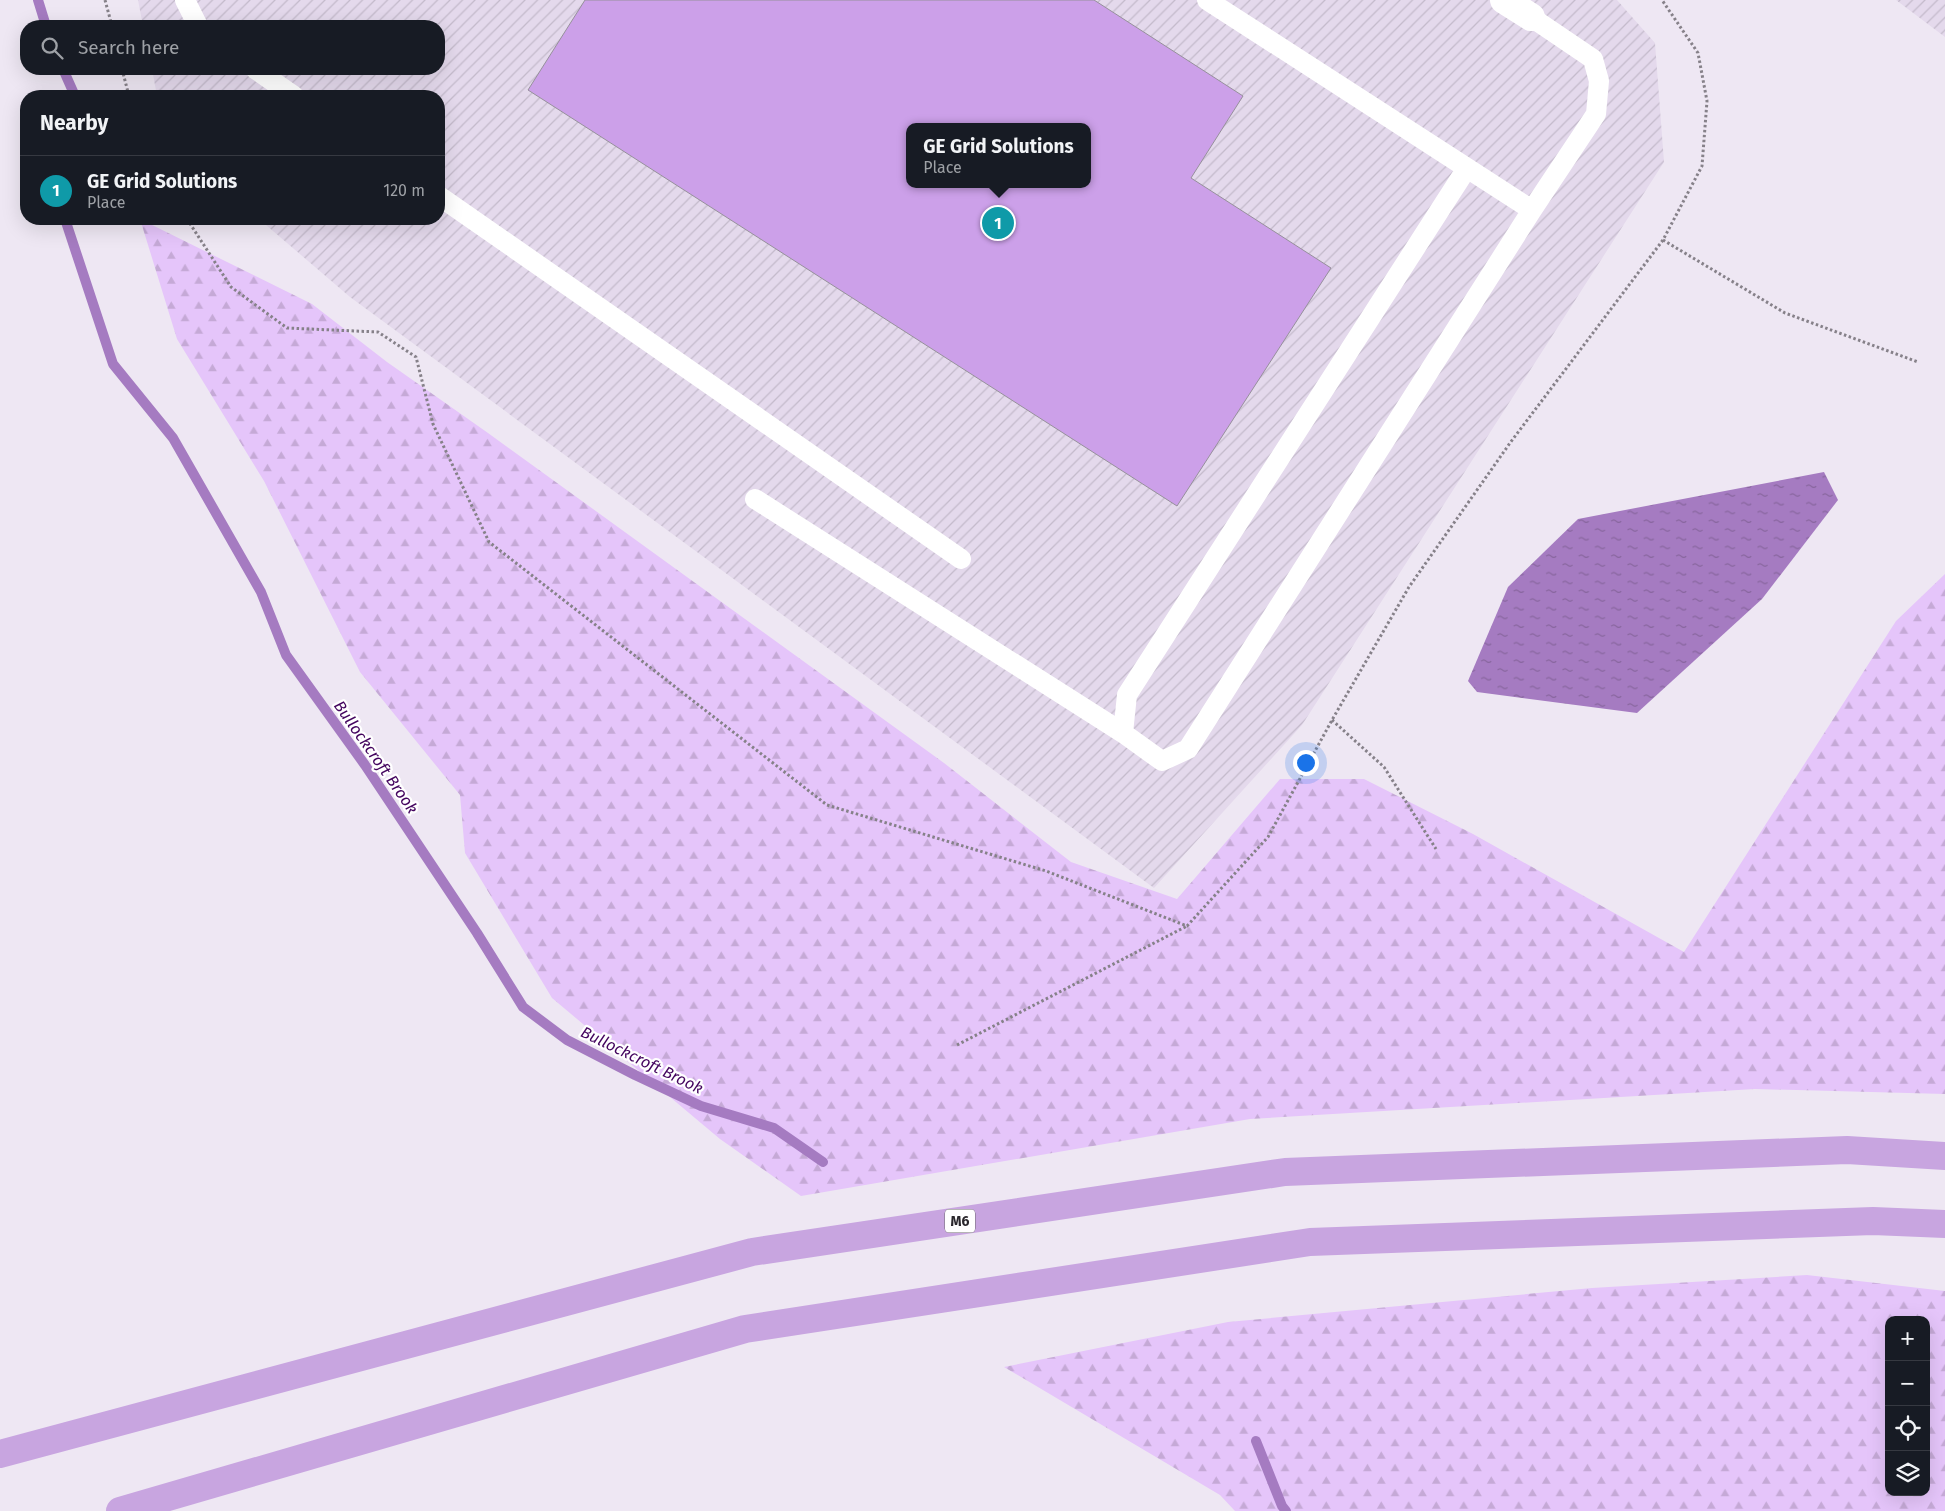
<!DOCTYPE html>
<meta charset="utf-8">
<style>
:root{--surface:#171b24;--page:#242831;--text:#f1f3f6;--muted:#9ea1a6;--line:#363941;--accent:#766900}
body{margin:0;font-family:"Fira Sans",sans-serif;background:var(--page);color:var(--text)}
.controls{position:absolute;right:15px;bottom:15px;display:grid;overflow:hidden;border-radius:10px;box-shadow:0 5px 20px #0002}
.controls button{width:45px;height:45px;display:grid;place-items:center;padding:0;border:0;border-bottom:1px solid var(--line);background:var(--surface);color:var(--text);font:25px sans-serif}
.you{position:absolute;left:1305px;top:762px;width:18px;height:18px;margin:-12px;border:4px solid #fff;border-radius:50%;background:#1a73e8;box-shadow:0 0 0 8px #1a73e833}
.badge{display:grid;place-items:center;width:32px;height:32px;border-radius:50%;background:var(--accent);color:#fff;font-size:16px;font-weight:700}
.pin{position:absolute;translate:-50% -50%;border:2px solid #fff;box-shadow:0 1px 5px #0006}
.popup{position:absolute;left:906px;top:123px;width:185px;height:65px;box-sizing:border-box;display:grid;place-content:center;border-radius:10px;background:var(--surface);filter:drop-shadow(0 1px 4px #0005);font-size:16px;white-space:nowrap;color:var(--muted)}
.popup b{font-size:19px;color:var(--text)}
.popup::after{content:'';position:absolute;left:50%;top:100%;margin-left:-10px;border:10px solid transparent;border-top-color:var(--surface)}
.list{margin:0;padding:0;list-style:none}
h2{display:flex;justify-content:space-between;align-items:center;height:65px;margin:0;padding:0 20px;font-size:21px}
h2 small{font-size:16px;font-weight:400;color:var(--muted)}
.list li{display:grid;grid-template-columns:32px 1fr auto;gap:15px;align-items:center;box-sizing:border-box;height:70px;padding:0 20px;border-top:1px solid var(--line)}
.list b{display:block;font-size:19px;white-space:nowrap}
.list p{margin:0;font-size:16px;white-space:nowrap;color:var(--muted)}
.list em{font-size:16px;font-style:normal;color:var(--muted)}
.icon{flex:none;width:28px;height:28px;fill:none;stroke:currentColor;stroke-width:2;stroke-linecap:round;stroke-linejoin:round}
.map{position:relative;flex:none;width:1945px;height:1511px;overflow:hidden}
.search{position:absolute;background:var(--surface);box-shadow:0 5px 20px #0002;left:20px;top:20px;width:425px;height:55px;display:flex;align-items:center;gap:12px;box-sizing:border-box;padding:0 18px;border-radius:20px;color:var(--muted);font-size:19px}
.panel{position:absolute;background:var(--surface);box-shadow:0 5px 20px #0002;left:20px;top:90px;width:425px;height:135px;border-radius:20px}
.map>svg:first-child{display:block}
.industrial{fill:url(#industrial-furrows);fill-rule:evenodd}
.forest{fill:url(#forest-firs);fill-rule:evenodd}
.water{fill:url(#water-ripples)}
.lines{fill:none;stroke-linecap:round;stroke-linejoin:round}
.stream{stroke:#a57bc1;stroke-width:10}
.building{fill:#cca0e9;stroke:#96909b;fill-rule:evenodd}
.path{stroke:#868189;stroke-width:3;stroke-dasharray:2.5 2.5;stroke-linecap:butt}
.service{stroke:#fff;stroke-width:20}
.minor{stroke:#fff;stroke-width:28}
.motorway{stroke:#c8a5e0;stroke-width:28}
.labels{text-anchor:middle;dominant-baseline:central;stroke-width:4.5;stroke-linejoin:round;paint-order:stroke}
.shield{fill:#fff;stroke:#6a686b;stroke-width:1}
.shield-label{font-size:14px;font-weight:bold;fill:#2a272c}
.water-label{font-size:16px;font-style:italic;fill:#43045e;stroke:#fff}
</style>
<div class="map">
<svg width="1945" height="1511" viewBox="0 0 1945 1511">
<defs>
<pattern id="industrial-furrows" width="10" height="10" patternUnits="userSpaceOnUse" patternTransform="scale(1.25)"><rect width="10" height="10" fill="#e4d9ec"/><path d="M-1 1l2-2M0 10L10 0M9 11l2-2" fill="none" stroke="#c4bacb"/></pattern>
<pattern id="forest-firs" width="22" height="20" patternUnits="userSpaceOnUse" patternTransform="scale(1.25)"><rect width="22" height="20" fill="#e5c5fa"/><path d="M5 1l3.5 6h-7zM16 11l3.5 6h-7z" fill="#c5a9d6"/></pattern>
<pattern id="water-ripples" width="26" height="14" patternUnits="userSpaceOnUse" patternTransform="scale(1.25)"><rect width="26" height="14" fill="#a57bc1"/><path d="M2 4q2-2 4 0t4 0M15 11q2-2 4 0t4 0" fill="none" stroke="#87659d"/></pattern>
</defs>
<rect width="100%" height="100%" fill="#eee7f3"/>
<!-- industrial -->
<path class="industrial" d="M138,0H1617L1655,43L1664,162L1302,725L1154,888L350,297L259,219H439V96H157L152,69H439V26H143ZM909,127H1087V184H909Z
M1896,0H1945V37Z"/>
<!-- forest -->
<path class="forest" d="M140,219L312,304L387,362L488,433L944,763L1071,862L1177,899L1280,779H1364L1473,834L1684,952L1896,621L1945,574V1094L1755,1089L1250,1119L801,1196L720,1139L552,998L465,853L460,795L360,672L264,481L177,339Z
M1807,1275L1945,1291V1511H1235L1220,1495L1004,1367L1228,1322L1592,1288ZM1889,1320H1926V1492H1889Z"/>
<!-- water -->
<path class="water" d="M1824,472L1838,500L1762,599L1637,713L1477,692L1468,681L1508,587L1578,519Z"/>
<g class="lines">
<!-- stream -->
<path class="stream" d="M38,0L46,26
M63,69L75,96
M65,219L113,364L173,438L261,592L286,655L365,765L477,933L523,1007L567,1040L635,1075L701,1106L774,1128L823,1162
M1256,1441L1282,1506L1286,1511"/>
</g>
<!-- building -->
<path class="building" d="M585,0H1094L1243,96L1191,178L1331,268L1177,506L528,90ZM909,127H1087V184H909Z"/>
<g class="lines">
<!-- path -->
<path class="path" d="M105,0L112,26
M122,69L129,96
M187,219L231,287L287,328L378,332L416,357L433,424L489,542L827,805L1046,871L1187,926L1268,837L1332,720L1409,587L1510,443L1663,240L1702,166L1707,101L1698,53L1662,0
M1663,240L1785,313L1918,362
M1332,720L1384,767L1436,849
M957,1045L1187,926"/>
<!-- service -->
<path class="service" d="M185,0L198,26
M1207,0L1467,168
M1531,17L1593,59L1599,81L1596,114L1532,210L1188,749L1162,761L1123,733L1127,695L1467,168L1532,210
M255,69L294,96
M439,196L961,559
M755,499L1123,733"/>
<!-- minor -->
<path class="minor" d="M1504,0L1531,17"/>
<!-- motorway -->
<path class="motorway" d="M0,1454L752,1252L1285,1172L1847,1150L1945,1156
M120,1511L745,1329L1310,1242L1873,1221L1945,1224"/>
</g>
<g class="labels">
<!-- shield labels -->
<rect class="shield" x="945" y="1209.5" width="30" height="23" rx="4"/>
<g class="shield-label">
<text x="960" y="1221">M6</text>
</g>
<!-- water labels -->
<g class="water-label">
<text transform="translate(376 757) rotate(55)">Bullockcroft Brook</text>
<text transform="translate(642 1060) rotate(26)">Bullockcroft Brook</text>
</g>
</g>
</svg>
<div class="controls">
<button>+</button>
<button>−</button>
<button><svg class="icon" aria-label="locate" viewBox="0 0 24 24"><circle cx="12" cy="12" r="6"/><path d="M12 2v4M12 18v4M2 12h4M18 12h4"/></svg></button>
<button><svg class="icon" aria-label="layers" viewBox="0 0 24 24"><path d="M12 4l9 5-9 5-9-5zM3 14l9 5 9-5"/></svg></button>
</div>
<div class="you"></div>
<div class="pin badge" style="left:998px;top:223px;background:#0f9aa8">1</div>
<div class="popup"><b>GE Grid Solutions</b>Place</div>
<div class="search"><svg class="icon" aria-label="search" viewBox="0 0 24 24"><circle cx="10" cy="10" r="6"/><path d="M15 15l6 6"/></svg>Search here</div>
<section class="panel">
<h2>Nearby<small></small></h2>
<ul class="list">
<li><span class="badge" style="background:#0f9aa8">1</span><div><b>GE Grid Solutions</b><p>Place</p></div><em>120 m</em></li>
</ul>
</section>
</div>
